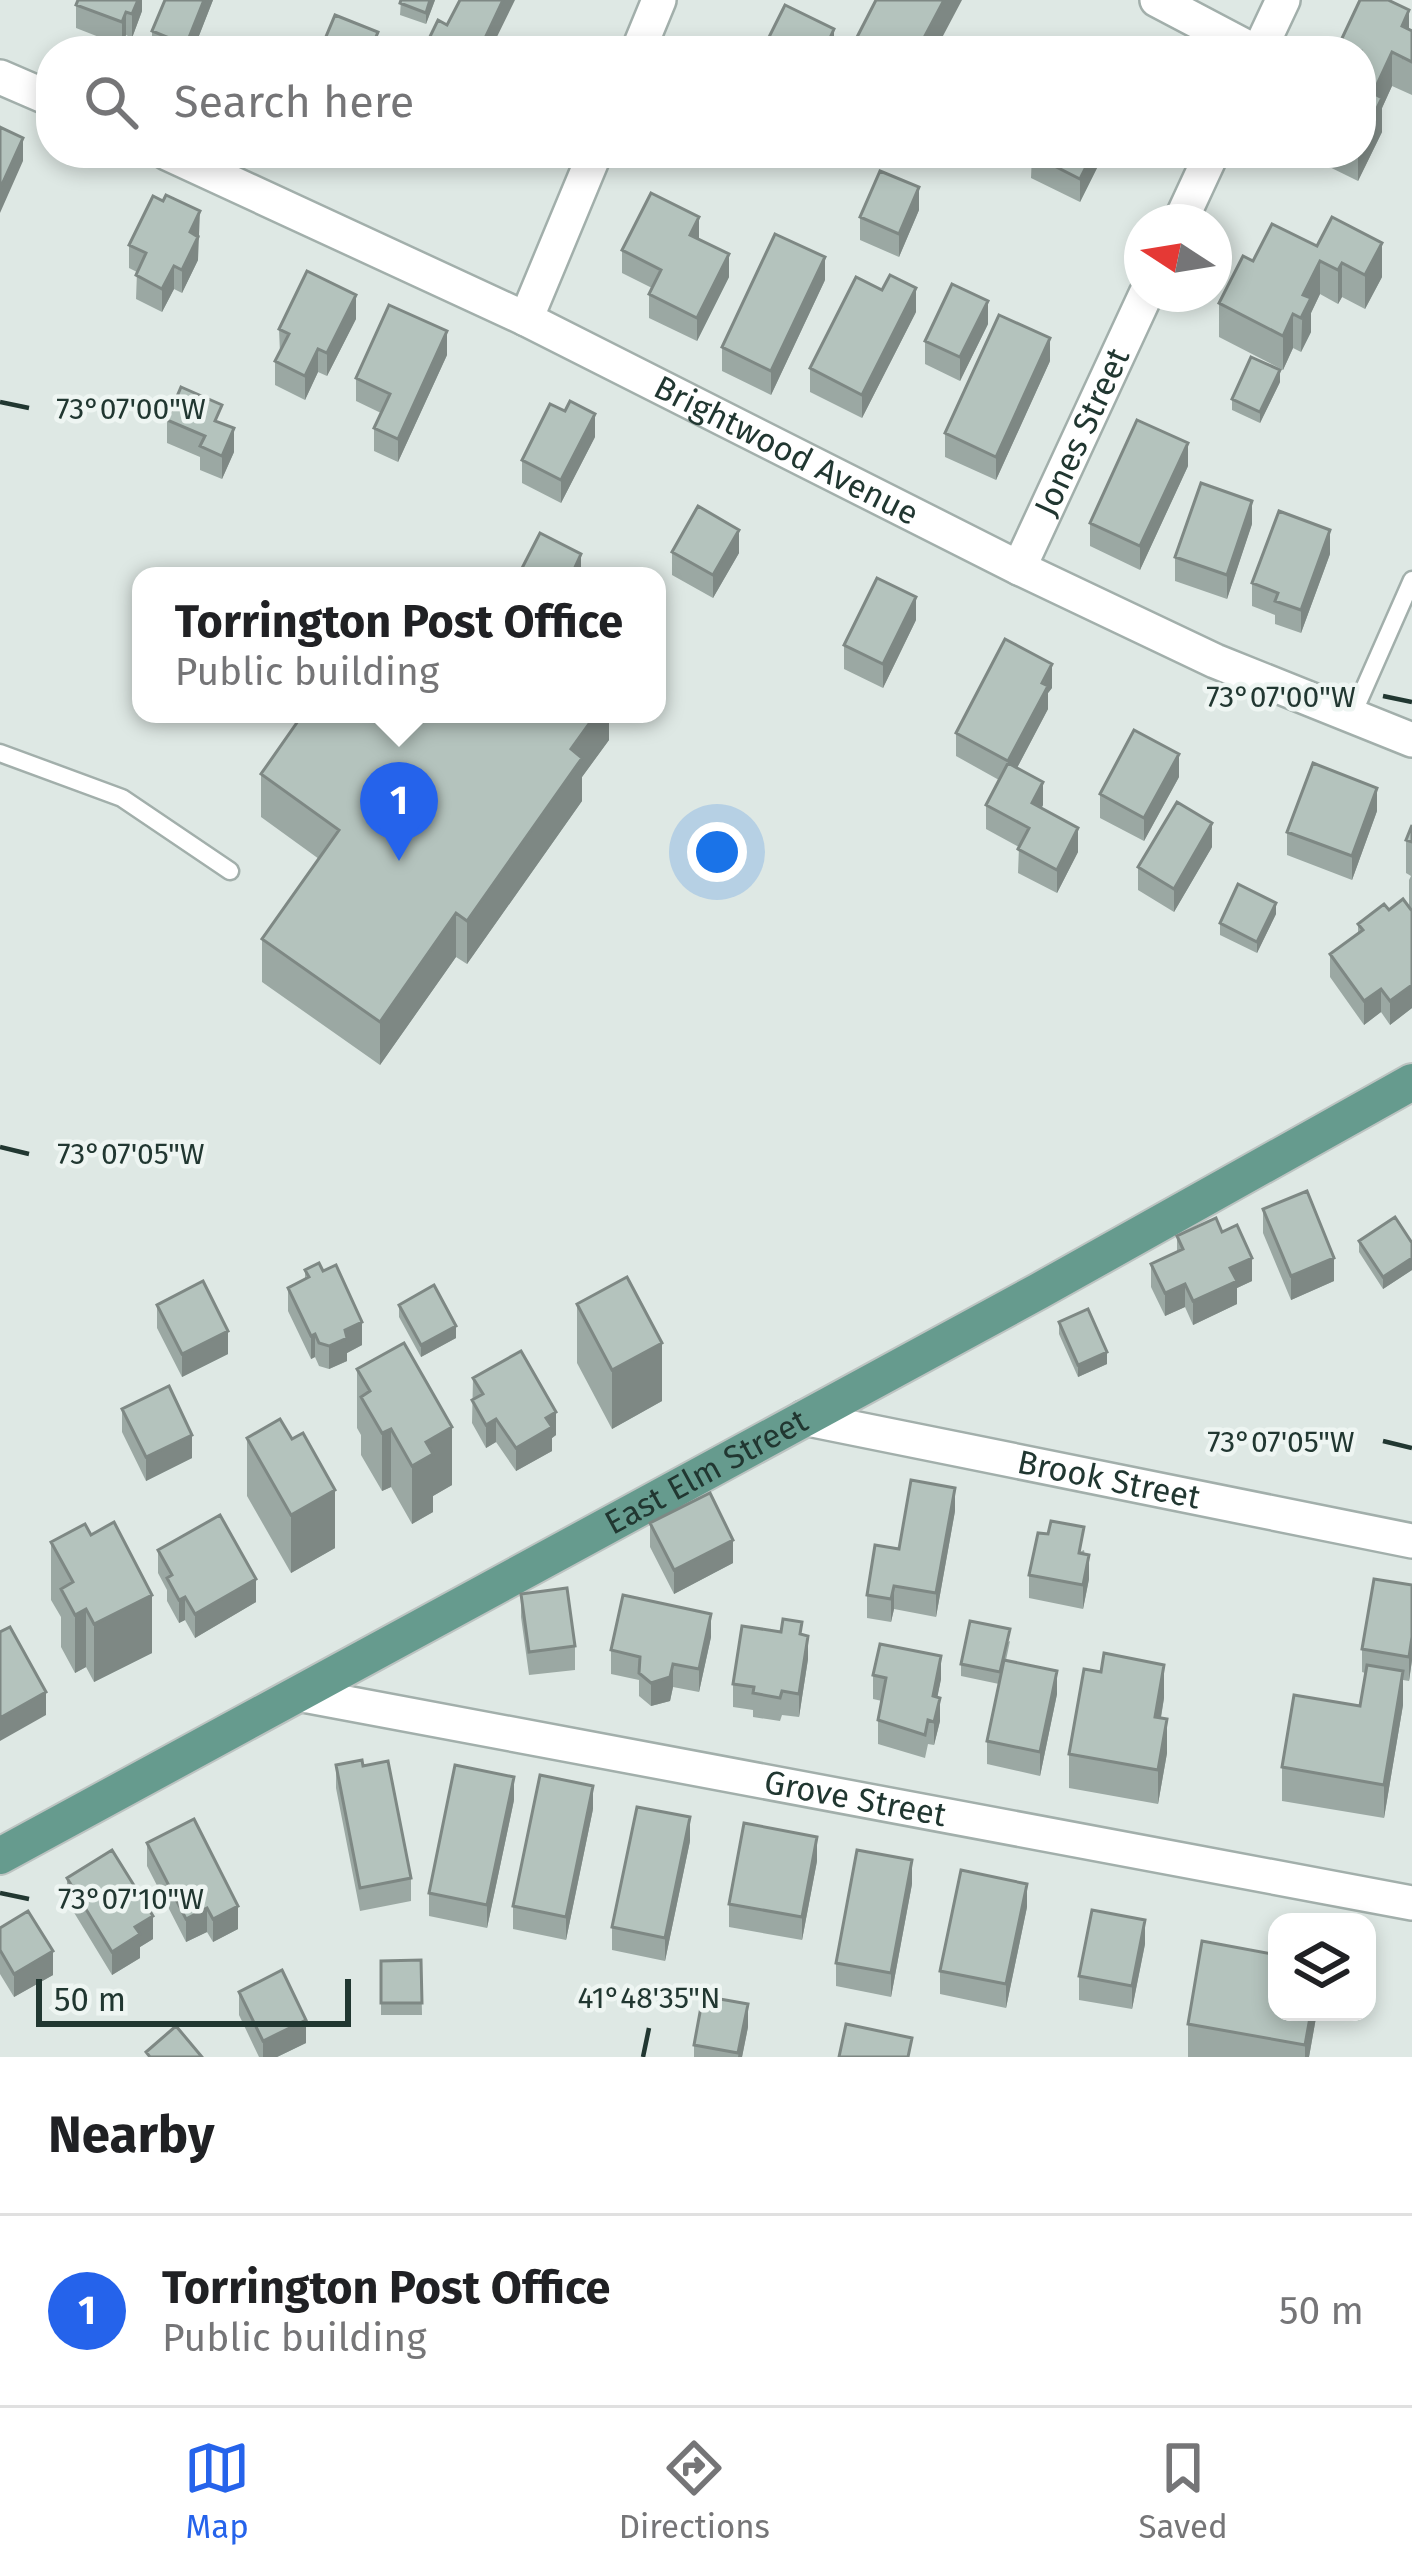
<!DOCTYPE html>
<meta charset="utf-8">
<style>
:root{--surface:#fff;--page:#f6f6f6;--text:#202124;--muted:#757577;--line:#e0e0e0;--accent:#2563eb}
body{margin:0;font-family:"Fira Sans",sans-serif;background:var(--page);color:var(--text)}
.controls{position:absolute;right:36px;bottom:36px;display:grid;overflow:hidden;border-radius:24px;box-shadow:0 6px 18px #0003}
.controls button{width:108px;height:108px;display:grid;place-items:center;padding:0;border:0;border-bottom:3px solid var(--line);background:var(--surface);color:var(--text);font:60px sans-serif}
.compass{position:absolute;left:1124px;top:204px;width:108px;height:108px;border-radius:50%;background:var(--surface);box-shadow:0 6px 18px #0003;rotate:282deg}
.scale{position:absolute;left:36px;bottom:30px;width:315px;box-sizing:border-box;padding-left:12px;border:6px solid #213731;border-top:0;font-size:33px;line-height:42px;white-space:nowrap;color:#213731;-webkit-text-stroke:9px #eef5f2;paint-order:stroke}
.you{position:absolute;left:717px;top:852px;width:42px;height:42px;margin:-30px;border:9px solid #fff;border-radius:50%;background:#1a73e8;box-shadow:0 0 0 18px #1a73e833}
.badge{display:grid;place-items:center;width:78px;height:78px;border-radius:50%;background:var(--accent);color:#fff;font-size:39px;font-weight:700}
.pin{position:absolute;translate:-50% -99px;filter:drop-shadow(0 3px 6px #0008)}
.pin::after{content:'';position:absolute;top:63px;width:42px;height:36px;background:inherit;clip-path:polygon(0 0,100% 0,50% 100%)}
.popup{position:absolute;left:132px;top:567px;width:534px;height:156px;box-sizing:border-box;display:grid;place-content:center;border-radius:24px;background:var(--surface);filter:drop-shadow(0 3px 9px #0005);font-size:39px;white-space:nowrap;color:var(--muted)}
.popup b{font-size:45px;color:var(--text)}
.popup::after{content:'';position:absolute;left:50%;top:100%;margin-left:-24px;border:24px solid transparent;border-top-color:var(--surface)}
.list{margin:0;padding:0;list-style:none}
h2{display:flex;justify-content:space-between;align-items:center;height:156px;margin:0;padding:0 48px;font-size:51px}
h2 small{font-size:39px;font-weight:400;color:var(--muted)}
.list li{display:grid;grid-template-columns:78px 1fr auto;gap:36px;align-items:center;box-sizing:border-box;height:192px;padding:0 48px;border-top:3px solid var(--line)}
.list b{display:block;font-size:45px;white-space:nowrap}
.list p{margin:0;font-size:39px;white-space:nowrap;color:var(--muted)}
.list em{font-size:39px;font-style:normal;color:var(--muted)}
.icon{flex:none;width:66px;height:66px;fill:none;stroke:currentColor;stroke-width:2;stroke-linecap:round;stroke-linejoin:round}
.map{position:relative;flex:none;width:1412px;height:2057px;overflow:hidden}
.search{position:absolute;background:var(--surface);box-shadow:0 6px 18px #0003;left:36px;right:36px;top:36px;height:132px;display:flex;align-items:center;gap:30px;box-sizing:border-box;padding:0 42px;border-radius:48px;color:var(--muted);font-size:45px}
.sheet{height:348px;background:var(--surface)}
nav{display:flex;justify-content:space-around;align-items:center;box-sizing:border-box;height:168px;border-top:3px solid var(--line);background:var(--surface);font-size:33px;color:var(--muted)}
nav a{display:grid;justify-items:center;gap:6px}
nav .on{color:var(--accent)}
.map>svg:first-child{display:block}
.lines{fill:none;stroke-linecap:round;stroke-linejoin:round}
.lane-casing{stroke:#a2afab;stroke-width:21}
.street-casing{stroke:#a2afab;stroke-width:38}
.primary-casing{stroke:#bcc3c1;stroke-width:40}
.lane{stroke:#fff;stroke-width:16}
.street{stroke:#fff;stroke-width:33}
.primary{stroke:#669b8e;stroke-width:36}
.wall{fill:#9ba8a3}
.shaded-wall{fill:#7e8884}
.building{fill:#b4c3bd;stroke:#7e8884;stroke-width:3}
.ticks{fill:none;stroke:#213731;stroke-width:4.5}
.labels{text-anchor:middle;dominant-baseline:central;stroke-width:9;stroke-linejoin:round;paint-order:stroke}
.street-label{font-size:33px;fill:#213731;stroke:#eef5f2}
.ticks-label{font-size:30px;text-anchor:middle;fill:#213731;stroke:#eef5f2;stroke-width:9;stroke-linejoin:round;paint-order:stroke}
</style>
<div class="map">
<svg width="1412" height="2057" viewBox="0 0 1412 2057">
<rect width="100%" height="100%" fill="#dee8e4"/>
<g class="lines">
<defs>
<path id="lane" d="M1352,716L1412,580
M0,753L122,798L230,871"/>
<g id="street">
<path d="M1157,0L1254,51"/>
<path d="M638,51L659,0"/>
<path d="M1259,51L1283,0"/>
<path d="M0,77L51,99"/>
<path id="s1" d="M167,153L526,319L1019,568L1215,661L1412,740"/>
<path d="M1180,222L1212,153"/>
<path d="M526,319L595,153"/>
<path id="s2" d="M1019,568L1146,294"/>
<path id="s3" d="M803,1418L1412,1541"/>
<path id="s4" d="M298,1694L1412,1903"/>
</g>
<g id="primary">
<path id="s5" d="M0,1856L1039,1291L1412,1082"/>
</g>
</defs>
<!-- lane casing -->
<use href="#lane" class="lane-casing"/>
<!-- street casing -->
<use href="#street" class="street-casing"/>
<!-- primary casing -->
<use href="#primary" class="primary-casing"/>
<!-- lane -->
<use href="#lane" class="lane"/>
<!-- street -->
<use href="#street" class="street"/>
<!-- primary -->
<use href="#primary" class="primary"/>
</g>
<!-- wall -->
<path class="wall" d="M142,0V11L132,38L126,35L122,46L76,28V5Z
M165,0H213L193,51H152V31Z
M401,0H435L426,24L400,15Z
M1409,29L1412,31V95L1392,86L1382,108V132L1358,181L1303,154L1361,153V51Z
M1032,153H1110L1108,157L1102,158L1080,202L1031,178Z
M919,210L899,257L860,240V217Z
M200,235L198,240V260L182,293L174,289L162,312L136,299L137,272L129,268V245Z
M699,239L729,277L697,341L649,318V294L652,288L622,273V250Z
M1317,246L1382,277L1365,309L1342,297L1338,304L1320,294L1311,313V332L1301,352L1293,348L1283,370L1219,337V303L1253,261Z
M825,280L771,395L722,371V347Z
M916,312L862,418L810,392V368Z
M356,319L327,376L318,372L305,400L275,385V361L280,353L279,329Z
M988,324L960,381L925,364V341Z
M447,355L398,462L374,451V428L381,413L356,401V378Z
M1050,361L996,480L945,457V433Z
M1280,382L1260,423L1232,410V399Z
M167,420L222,423L234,452L222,479L200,470V457L167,443Z
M595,437L561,503L522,483V460Z
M1188,466L1140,570L1090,546V523Z
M1252,524L1227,599L1175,581V557Z
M672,552L739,553L713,598L672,575Z
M1330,554L1301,633L1275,624V615L1252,606V583Z
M916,620L883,688L844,669V645Z
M1052,688L1048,693V709L1017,768L1043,805L1041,808L1078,852L1057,893L1018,873L1019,847L986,829V805L999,780L956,756V733Z
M609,714V740L582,777V801L467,964L456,957L380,1065L262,982V939L319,859L261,817V774Z
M1179,777L1144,841L1100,818V794Z
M1377,811L1352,880L1287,855V832Z
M1412,825V1008L1390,1025L1381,1012L1364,1025L1330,977V954L1358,934V924L1389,910L1409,908V880L1411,876L1406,873V840Z
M1212,847L1174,912L1138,890V867Z
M1276,914L1257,953L1220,935V923Z
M1263,1209L1334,1281L1291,1300L1263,1233Z
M1222,1232L1252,1281L1237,1288V1304L1193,1325L1185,1307L1165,1316L1151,1287V1264L1177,1252V1236Z
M1359,1241L1412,1243V1270L1383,1289L1359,1252Z
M305,1270L362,1345L347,1353V1361L329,1369L319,1366L315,1357L311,1359L288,1311V1288L305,1279Z
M577,1304L662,1401L612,1429L577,1363Z
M157,1305L228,1354L182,1377L157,1328Z
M399,1305L456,1338L421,1357L399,1317Z
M1059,1322L1107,1364L1078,1377L1059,1334Z
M357,1369L452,1485L433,1496V1512L412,1524L391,1487L382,1491L361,1455V1435L357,1428Z
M473,1378L556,1435L552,1438V1451L516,1471L496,1442L486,1448L472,1423Z
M122,1409L192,1458L146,1481L122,1432Z
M247,1438L292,1439L335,1548L291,1573L247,1496Z
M955,1511L936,1617L894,1609L891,1622L867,1618V1595L899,1549Z
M650,1523L733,1563L674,1594L650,1547Z
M51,1542L152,1653L94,1682L86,1667L75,1673L61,1647V1617L51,1600Z
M158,1550L256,1602L195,1638L185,1620L179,1623L167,1601V1590L158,1573Z
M1084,1550L1089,1579L1083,1609L1029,1598V1575Z
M1412,1585V1660L1409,1681L1403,1680V1705L1384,1818L1282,1801V1767L1360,1706L1365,1673L1362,1672V1649Z
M521,1594L575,1646V1670L529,1675L521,1617Z
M802,1635L808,1659L799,1717L782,1715L780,1721L753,1717V1710L733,1707V1684Z
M711,1637L699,1692L673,1687L670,1701L651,1706L639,1696V1680L611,1674V1650Z
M1010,1641L1006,1660L1057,1694L1040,1776L987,1764V1741L999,1684L961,1676V1664Z
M873,1675L941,1679L937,1697L940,1721L934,1745L928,1744L925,1758L878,1744V1720L882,1701L873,1699Z
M1164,1698L1161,1718L1167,1753L1158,1804L1069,1788V1754Z
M336,1765L363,1766L411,1878V1901L360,1911L336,1788Z
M514,1800L487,1928L429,1916V1893Z
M593,1809L566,1940L513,1929V1906Z
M690,1841L665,1961L612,1950V1927Z
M147,1843L238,1929L213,1942L207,1932L186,1942L147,1866Z
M817,1861L802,1940L729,1927V1904Z
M67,1878L153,1939L140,1947V1958L112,1975L67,1901Z
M912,1884L891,1997L836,1986V1963Z
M1027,1907L1006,2008L940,1994V1971Z
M0,1928L53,1975L14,1997L0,1974Z
M1145,1944L1132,2009L1079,2000V1976Z
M421,1960L422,2015H381V1961Z
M239,1992L306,2043L277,2057H259L239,2015Z
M1317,2012L1309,2057H1188V2024Z
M748,2027L742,2057H694V2045Z"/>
<!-- shaded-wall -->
<path class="shaded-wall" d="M138,0H142V11L132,38V14Z
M204,0H213L193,51H186V45Z
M430,0H435L426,24V13Z
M503,0H515L490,51H479Z
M944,0H962L935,51H917Z
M1409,10V44L1402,60V26Z
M126,12V35L122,46V22Z
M834,29V51H824Z
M378,32V51H370Z
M1392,52V86L1382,108V132L1358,181V153H1361V141L1373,93Z
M23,138V161L0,213V189Z
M1093,153H1102V158L1080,202V179Z
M919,187V210L899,257V234Z
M200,211L198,260L182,293V270L190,232Z
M699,217V240L690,235Z
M1382,243V277L1365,309V275Z
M729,254V277L697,341V318Z
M825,257V280L771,395V371Z
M1320,261V294L1311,313V332L1301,352L1303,295Z
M1342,263V297L1338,304V270Z
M174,266V289L162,312V289Z
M916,288V312L862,418V395Z
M356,295V319L327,376V353Z
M988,301V324L960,381V357Z
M1293,314V348L1283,370V336Z
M447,331V355L398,462V439Z
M1050,338V361L996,480V457Z
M318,349V372L305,400V376Z
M1280,370V382L1260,423V412Z
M595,414V437L561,503V480Z
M234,428V452L222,479V456Z
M1188,443V466L1140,570V546Z
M1252,501V524L1227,599V575Z
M739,530V553L713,598V575Z
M1330,530V554L1301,633V610Z
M581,554V576H571Z
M916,597V620L883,688V664Z
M1052,664V688L1048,693V709L1008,785V761Z
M596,714H609V740L582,777V801L467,964V921L571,749Z
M1179,754V777L1144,841V818Z
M1043,782V805L1032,827V803Z
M1377,788V811L1352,880V856Z
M1212,823V847L1174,912V889Z
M1078,828V852L1057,893V870Z
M1276,903V914L1257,953V942Z
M456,913V957L380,1065V1022Z
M1412,985V1008L1390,1025V1001Z
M1381,989V1012L1364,1025V1001Z
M1252,1258V1281L1237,1288V1304L1193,1325V1301L1230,1268Z
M1334,1258V1281L1291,1300V1276Z
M1412,1258V1270L1383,1289V1277Z
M1185,1284V1307L1165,1316V1293Z
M362,1322V1345L347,1353V1361L329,1369V1346L345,1330Z
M456,1326V1338L421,1357V1345Z
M228,1331V1354L182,1377V1354Z
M315,1334V1357L311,1359V1336Z
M662,1343V1401L612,1429V1370Z
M1107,1352V1364L1078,1377V1365Z
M556,1412V1435L552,1438V1451L516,1471V1448L546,1418Z
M496,1419V1442L486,1448V1425Z
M452,1427V1485L433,1496V1512L412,1524V1466L426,1442Z
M391,1429V1487L382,1491V1433Z
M192,1435V1458L146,1481V1457Z
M955,1488V1511L936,1617V1593Z
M335,1490V1548L291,1573V1515Z
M733,1540V1563L674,1594V1570Z
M1089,1555V1579L1083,1609V1585Z
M256,1579V1602L195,1638V1614Z
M894,1586V1609L891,1622V1599Z
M152,1595V1653L94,1682V1624Z
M185,1597V1620L179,1623V1600Z
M86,1609V1667L75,1673V1615Z
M711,1614V1637L699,1692V1669Z
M808,1636V1659L799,1717V1694Z
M1412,1637V1660L1409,1681V1657Z
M941,1656V1679L933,1719V1696Z
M673,1664V1687L670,1701L651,1706V1683Z
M1164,1665V1698L1155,1751V1717Z
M1057,1671V1694L1040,1776V1752Z
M1403,1671V1705L1384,1818V1785Z
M46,1692V1715L0,1741V1718Z
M940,1698V1721L934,1745V1722Z
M1167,1719V1753L1158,1804V1770Z
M514,1777V1800L487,1928V1905Z
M593,1786V1809L566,1940V1917Z
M690,1817V1841L665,1961V1938Z
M817,1837V1861L802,1940V1917Z
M912,1860V1884L891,1997V1973Z
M1027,1884V1907L1006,2008V1984Z
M238,1906V1929L213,1942V1919Z
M207,1908V1932L186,1942V1919Z
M153,1916V1939L140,1947V1958L112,1975V1952L135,1927Z
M1145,1920V1944L1132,2009V1986Z
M53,1951V1975L14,1997V1974Z
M748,2004V2027L742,2057H738Z
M1311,2012H1317L1309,2057H1305V2045Z
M306,2020V2043L277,2057H263V2041Z"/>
<!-- building -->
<path class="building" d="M78,0H138L132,14L126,12L122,22L76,5Z
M165,0H204L186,45L152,31Z
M401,0H430L426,13L400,3Z
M460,0H503L479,51H423L438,20L447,25Z
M876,0H944L917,51H864L853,45Z
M1360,0H1388L1409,10L1402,26L1412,31V62L1392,52L1373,93L1382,98L1361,141V51H1336Z
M785,5L834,29L824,51H762Z
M335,15L378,32L370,51H320Z
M0,127L23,138L0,189Z
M1032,153H1093L1080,179L1031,154Z
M880,171L919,187L899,234L860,217Z
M651,193L699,217L690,235L729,254L697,318L649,294L661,270L622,250Z
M166,195L200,211L190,232L198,237L182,270L174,266L162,289L136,275L146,253L129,245L153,196L163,201Z
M1332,217L1382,243L1365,275L1342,263L1338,270L1320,261L1303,295L1311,298L1301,318L1293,314L1283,336L1219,303L1243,256L1253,261L1272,224L1317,246Z
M775,234L825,257L771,371L722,347Z
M307,271L356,295L327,353L318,349L305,376L275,361L289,334L279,329Z
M890,275L916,288L862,395L810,368L856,277L882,290Z
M952,284L988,301L960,357L925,341Z
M389,305L447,331L398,439L374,428L390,394L356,378Z
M999,315L1050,338L996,457L945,433Z
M1251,357L1280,370L1260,412L1232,399Z
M181,387L222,405L215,421L234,428L222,456L200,446L205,436L167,420Z
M570,401L595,414L561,480L522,460L550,404L565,411Z
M1137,420L1188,443L1140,546L1090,523Z
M1201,483L1252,501L1227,575L1175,557Z
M698,506L739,530L713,575L672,552Z
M1279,511L1330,530L1301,610L1275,601L1278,593L1252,583Z
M540,533L581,554L571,576H518Z
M877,578L916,597L883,664L844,645Z
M1005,639L1052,664L1042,683L1048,686L1008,761L956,733Z
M303,714H596L571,749L582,758L467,921L456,913L380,1022L262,939L339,830L261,774Z
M1134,730L1179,754L1144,818L1100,794Z
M1008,763L1043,782L1032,803L1078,828L1057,870L1018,849L1029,828L986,805Z
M1313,763L1377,788L1352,856L1287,832Z
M1177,802L1212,823L1174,889L1138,867Z
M1412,825V842L1406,840Z
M1238,884L1276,903L1257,942L1220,923Z
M1403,899L1412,911V985L1390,1001L1381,989L1364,1001L1330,954L1363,930L1358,924L1384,904L1389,910Z
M1307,1191L1334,1258L1291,1276L1263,1209Z
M1395,1217L1412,1243V1258L1383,1277L1359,1241Z
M1216,1218L1222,1232L1237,1225L1252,1258L1230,1268L1237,1281L1193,1301L1185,1284L1165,1293L1151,1264L1183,1249L1177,1236Z
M319,1263L323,1271L336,1265L362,1322L345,1330L347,1338L329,1346L319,1343L315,1334L311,1336L288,1288L309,1277L305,1270Z
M627,1277L662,1343L612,1370L577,1304Z
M203,1281L228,1331L182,1354L157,1305Z
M434,1285L456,1326L421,1345L399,1305Z
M1088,1309L1107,1352L1078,1365L1059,1322Z
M404,1343L452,1427L426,1442L433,1454L412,1466L391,1429L382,1433L361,1397L370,1391L357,1369Z
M521,1351L556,1412L546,1418L552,1427L516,1448L496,1419L486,1425L472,1400L483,1394L473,1378Z
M169,1386L192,1435L146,1457L122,1409Z
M280,1419L292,1439L303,1433L335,1490L291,1515L247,1438Z
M911,1480L955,1488L936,1593L894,1586L891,1599L867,1595L875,1545L899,1549Z
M710,1493L733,1540L674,1570L650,1523Z
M220,1515L256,1579L195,1614L185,1597L179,1600L167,1578L172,1575L158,1550Z
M1051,1521L1084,1527L1079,1553L1089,1555L1083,1585L1029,1575L1038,1533L1048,1534Z
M114,1522L152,1595L94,1624L86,1609L75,1615L61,1589L73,1582L51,1542L85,1524L91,1535Z
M1374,1579L1412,1585V1637L1409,1657L1362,1649Z
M567,1588L575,1646L529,1652L521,1594Z
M623,1595L711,1614L699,1669L673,1664L670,1677L651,1683L639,1673L640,1657L611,1650Z
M783,1619L802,1622L800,1634L808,1636L799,1694L782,1691L780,1698L753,1693L754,1687L733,1684L742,1626L781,1632Z
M970,1621L1010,1629L1000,1672L961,1664Z
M10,1627L46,1692L0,1718V1632Z
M880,1644L941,1656L933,1696L940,1698L934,1722L928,1720L925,1735L878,1720L886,1678L873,1675Z
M1104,1653L1164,1665L1155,1717L1167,1719L1158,1770L1069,1754L1084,1669L1101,1672Z
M1004,1660L1057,1671L1040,1752L987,1741Z
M1367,1665L1403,1671L1384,1785L1282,1767L1294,1695L1360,1706Z
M362,1760L363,1766L388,1761L411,1878L360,1888L336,1765Z
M455,1765L514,1777L487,1905L429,1893Z
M540,1775L593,1786L566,1917L513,1906Z
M637,1807L690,1817L665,1938L612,1927Z
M194,1819L238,1906L213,1919L207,1908L186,1919L147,1843Z
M744,1823L817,1837L802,1917L729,1904Z
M112,1850L153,1916L135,1927L140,1934L112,1952L67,1878Z
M857,1850L912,1860L891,1973L836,1963Z
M961,1870L1027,1884L1006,1984L940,1971Z
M1092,1910L1145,1920L1132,1986L1079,1976Z
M28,1911L53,1951L14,1974L0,1950V1928Z
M1202,1941L1277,1955V2012H1311L1305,2045L1188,2024Z
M421,1960L422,2003H381V1961Z
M282,1970L306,2020L263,2041L239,1992Z
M703,1996L748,2004L738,2053L694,2045Z
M846,2024L912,2038L908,2057H839Z
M176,2026L202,2057H150L146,2052Z"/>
<!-- ticks -->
<path class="ticks" d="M0,402L29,408M1383,696L1412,702M0,1147L29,1154M1383,1441L1412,1448M0,1893L29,1899M643,2057L649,2028"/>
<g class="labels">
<!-- street labels -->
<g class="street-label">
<text stroke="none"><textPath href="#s2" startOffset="150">Jones Street</textPath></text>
<text stroke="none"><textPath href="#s1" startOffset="687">Brightwood Avenue</textPath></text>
<text stroke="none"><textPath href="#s5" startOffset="804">East Elm Street</textPath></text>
<text stroke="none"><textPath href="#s3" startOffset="312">Brook Street</textPath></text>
<text stroke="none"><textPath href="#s4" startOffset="567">Grove Street</textPath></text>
</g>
</g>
<g class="ticks-label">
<text x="131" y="419">73°07'00"W</text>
<text x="1281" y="707">73°07'00"W</text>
<text x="131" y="1164">73°07'05"W</text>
<text x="1281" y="1452">73°07'05"W</text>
<text x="131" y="1909">73°07'10"W</text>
<text x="649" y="2008">41°48'35"N</text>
</g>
</svg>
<div class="controls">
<button><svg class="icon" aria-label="layers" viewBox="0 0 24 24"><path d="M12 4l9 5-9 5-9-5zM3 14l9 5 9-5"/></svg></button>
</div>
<svg class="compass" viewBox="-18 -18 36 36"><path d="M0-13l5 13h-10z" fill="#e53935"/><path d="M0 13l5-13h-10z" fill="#757577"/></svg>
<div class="scale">50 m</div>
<div class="you"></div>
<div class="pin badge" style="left:399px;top:861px">1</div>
<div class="popup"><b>Torrington Post Office</b>Public building</div>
<div class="search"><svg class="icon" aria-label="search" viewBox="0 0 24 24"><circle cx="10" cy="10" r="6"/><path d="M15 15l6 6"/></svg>Search here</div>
</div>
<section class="sheet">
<h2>Nearby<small></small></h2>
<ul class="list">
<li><span class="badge">1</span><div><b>Torrington Post Office</b><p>Public building</p></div><em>50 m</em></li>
</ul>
</section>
<nav>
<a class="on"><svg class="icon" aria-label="map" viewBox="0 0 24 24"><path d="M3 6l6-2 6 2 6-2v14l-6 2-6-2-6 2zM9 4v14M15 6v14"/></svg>Map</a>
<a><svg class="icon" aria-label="directions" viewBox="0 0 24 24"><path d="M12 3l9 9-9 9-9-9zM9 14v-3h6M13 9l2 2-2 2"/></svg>Directions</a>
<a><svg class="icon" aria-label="saved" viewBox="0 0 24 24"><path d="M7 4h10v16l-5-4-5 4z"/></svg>Saved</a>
</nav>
